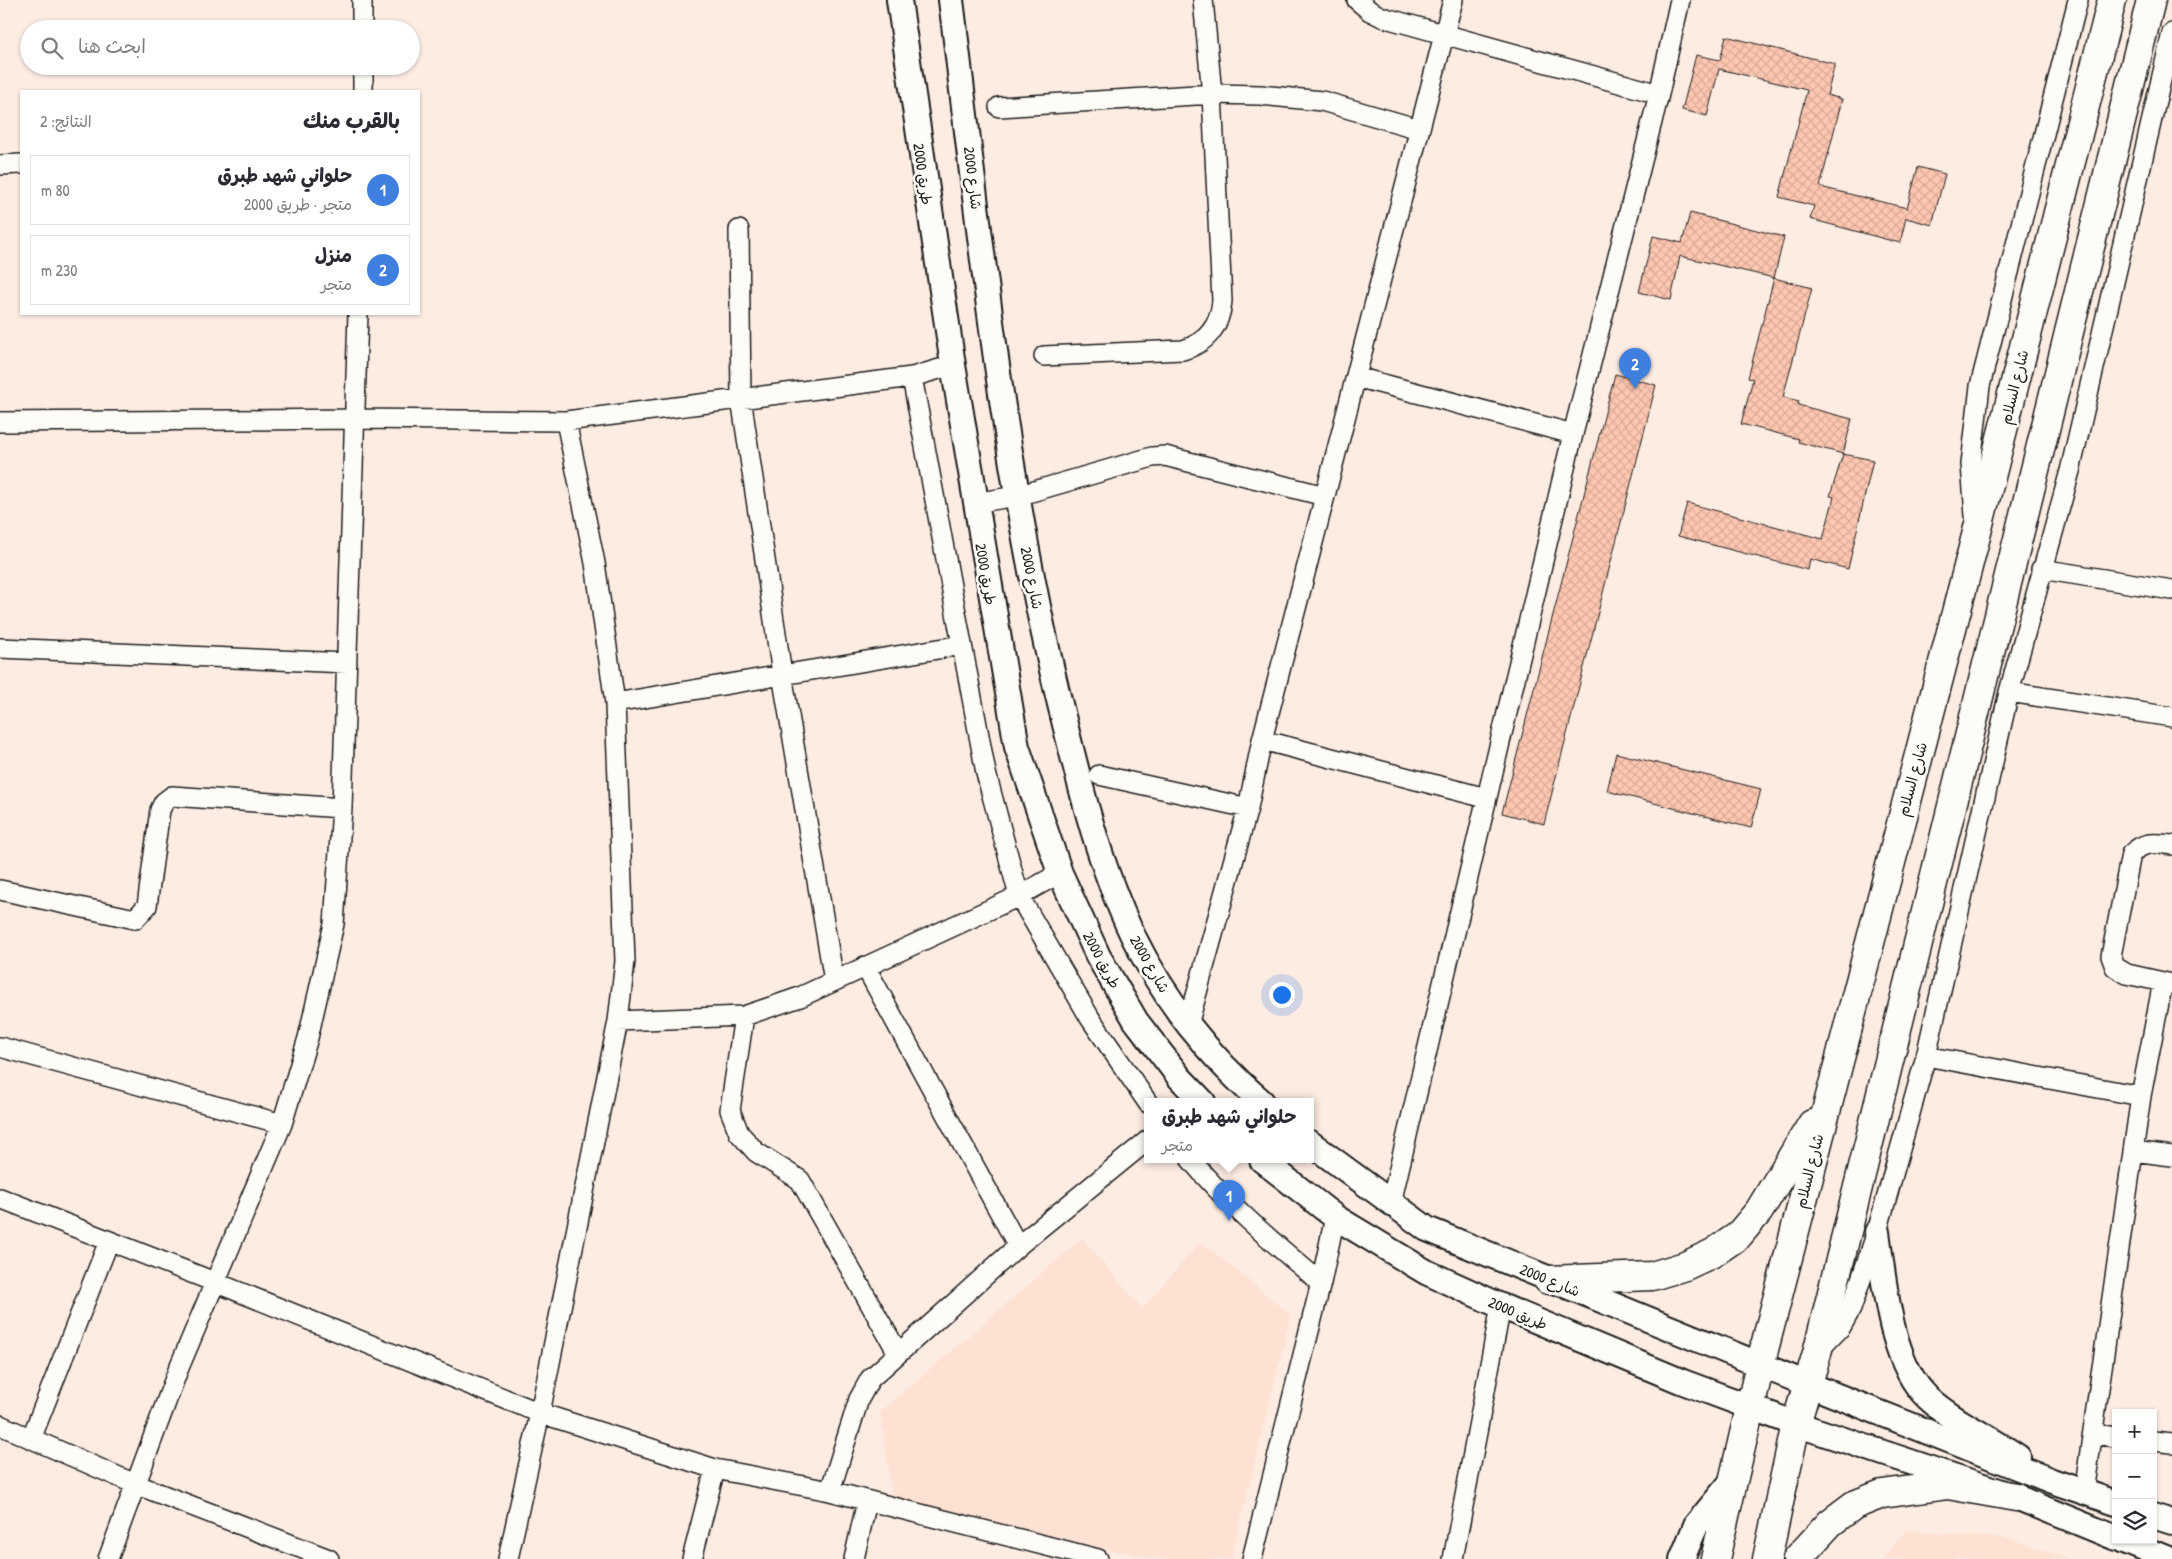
<!DOCTYPE html>
<html lang="ar">
<meta charset="utf-8">
<style>
:root{--surface:#fff;--page:#f2f2f3;--text:#2b2b33;--muted:#7c7c81;--line:#e1e1e2;--accent:#0b8043}
body{margin:0;font-family:"Patrick Hand","Playpen Sans Arabic",sans-serif;background:var(--page);color:var(--text);direction:rtl}
.controls{position:absolute;right:15px;bottom:15px;display:grid;overflow:hidden;border-radius:0px;box-shadow:0 1px 4px #0004}
.controls button{width:45px;height:45px;display:grid;place-items:center;padding:0;border:0;border-bottom:1px solid var(--line);background:var(--surface);color:var(--text);font:25px sans-serif}
.you{position:absolute;left:1281px;top:994px;width:18px;height:18px;margin:-12px;border:4px solid #fff;border-radius:50%;background:#1a73e8;box-shadow:0 0 0 8px #1a73e833}
.badge{display:grid;place-items:center;width:32px;height:32px;border-radius:50%;background:var(--accent);color:#fff;font-size:16px;font-weight:700}
.pin{position:absolute;translate:-50% -41px;filter:drop-shadow(0 1px 2px #0008)}
.pin::after{content:'';position:absolute;top:26px;width:18px;height:15px;background:inherit;clip-path:polygon(0 0,100% 0,50% 100%)}
.popup{position:absolute;left:1144px;top:1098px;width:170px;height:65px;box-sizing:border-box;display:grid;place-content:center;border-radius:0px;background:var(--surface);filter:drop-shadow(0 1px 4px #0005);font-size:16px;white-space:nowrap;color:var(--muted)}
.popup b{font-size:19px;color:var(--text)}
.popup::after{content:'';position:absolute;left:50%;top:100%;margin-left:-10px;border:10px solid transparent;border-top-color:var(--surface)}
.list{margin:0;padding:0;list-style:none}
h2{display:flex;justify-content:space-between;align-items:center;height:65px;margin:0;padding:0 20px;font-size:21px}
h2 small{font-size:16px;font-weight:400;color:var(--muted)}
.list li{display:grid;grid-template-columns:32px 1fr auto;gap:15px;align-items:center;box-sizing:border-box;height:70px;margin:0 10px 10px;padding:0 10px;border:1px solid var(--line);border-radius:0px}
.list b{display:block;font-size:19px;white-space:nowrap}
.list p{margin:0;font-size:16px;white-space:nowrap;color:var(--muted)}
.list em{font-size:16px;font-style:normal;color:var(--muted)}
.icon{flex:none;width:28px;height:28px;fill:none;stroke:currentColor;stroke-width:2;stroke-linecap:round;stroke-linejoin:round}
.map{position:relative;flex:none;width:2172px;height:1559px;overflow:hidden;direction:ltr}
.search{position:absolute;background:var(--surface);box-shadow:0 1px 4px #0004;left:20px;top:20px;width:400px;height:55px;display:flex;align-items:center;gap:12px;box-sizing:border-box;padding:0 18px;border-radius:28px;color:var(--muted);font-size:19px}
.panel{position:absolute;background:var(--surface);box-shadow:0 1px 4px #0004;left:20px;top:90px;width:400px;height:225px;border-radius:0px;direction:rtl}
.map>svg:first-child{display:block}
.built{fill:#fde1d3}
.building{fill:url(#building-cross-hatch);stroke:#1c1c1c}
.lines{fill:none;stroke-linecap:round;stroke-linejoin:round}
.minor-casing{stroke:#1c1c1c;stroke-width:22}
.tertiary-casing{stroke:#1c1c1c;stroke-width:28}
.trunk-casing{stroke:#1c1c1c;stroke-width:31}
.minor{stroke:#fdfcf7;stroke-width:19}
.tertiary{stroke:#fdfcf7;stroke-width:24}
.trunk{stroke:#fdfcf7;stroke-width:28}
.labels{text-anchor:middle;dominant-baseline:central;stroke-width:5;stroke-linejoin:round;paint-order:stroke}
.street-label{font-size:15px;fill:#1c1c1c;stroke:#fdfcf7}
</style>
<div class="map">
<svg width="2172" height="1559" viewBox="0 0 2172 1559">
<defs>
<pattern id="building-cross-hatch" width="8" height="8" patternUnits="userSpaceOnUse" patternTransform="scale(1.25)"><rect width="8" height="8" fill="#fec7b1"/><path d="M0 0l8 8M0 8l8-8" fill="none" stroke="#d9aa98"/></pattern>
</defs>
<rect width="100%" height="100%" fill="#fdece2"/>
<filter id="ink" filterUnits="userSpaceOnUse"><feTurbulence type="fractalNoise" baseFrequency=".02" numOctaves="2"/><feDisplacementMap in="SourceGraphic" scale="10" xChannelSelector="R" yChannelSelector="G"/><feConvolveMatrix kernelMatrix="1 2 1 2 8 2 1 2 1" color-interpolation-filters="sRGB"/></filter>
<g filter="url(#ink)">
<!-- built -->
<path class="built" d="M1082,1239L1142,1308L1201,1242L1291,1315L1231,1559H1157L894,1508L880,1412Z
M1907,1531L2011,1539L2068,1559H1882Z"/>
<!-- building -->
<path class="building" d="M1726,36L1835,64L1827,95L1842,99L1820,187L1907,208L1918,167L1945,174L1932,225L1906,218L1900,243L1810,219L1814,206L1779,197L1807,90L1719,69L1707,116L1682,110L1696,55L1720,60Z
M1690,213L1784,237L1774,278L1680,256L1671,300L1639,292L1653,236L1682,243Z
M1774,278L1812,288L1783,397L1799,401L1798,405L1852,419L1843,454L1798,442L1799,439L1741,424L1753,379L1748,378Z
M1615,374L1656,385L1544,824L1502,813Z
M1843,454L1873,460L1848,569L1810,559L1808,570L1678,536L1687,503L1823,539L1834,497L1830,496Z
M1616,753L1761,789L1751,828L1607,791Z"/>
<g class="lines">
<defs>
<path id="minor" d="M362,0V29
M1357,0L1370,11L1382,17L1659,94
M363,66V91
M999,107L1212,94L1260,95L1322,101L1419,129
M0,165L21,164
M739,230L741,398L782,674L834,981
M1044,356L1183,350C1207,343 1220,326 1222,301L1212,94L1203,0
M912,377L986,773L1019,896L1090,1018L1148,1103
M1356,377L1573,434
M566,421L595,563L615,703L625,961L618,1021
M0,422L354,419L566,421L912,377L953,365
M974,503L1017,496L1152,457L1165,456L1325,496
M1975,516L1971,464L1980,386L2078,0
M2041,569L2172,590
M0,648L347,663
M2009,692L2172,717
M615,703L962,645
M1262,740L1486,798
M1099,775L1248,808
M0,890L135,919L147,906L160,810L164,802L172,796L342,808
M865,966L1018,1246
M2163,982L2127,974L2115,967L2111,956L2131,854C2144,841 2154,843 2172,845
M744,1016L730,1110L739,1133L756,1152L800,1180L898,1353
M1188,1025L1248,808L1262,740L1453,0
M0,1047L282,1124
M1926,1056L2141,1096L2084,1493
M2141,1096L2163,982L2172,984
M2133,1151L2172,1156
M1191,1160C1229,1206 1275,1244 1321,1283
M0,1198L217,1283L540,1413L715,1469L830,1491L1098,1559
M1391,1203L1573,434L1659,94L1680,0
M1819,1350L1841,1327L1851,1309L1877,1232L1926,1056L2009,692L2070,471L2172,33
M0,1425L135,1484L329,1559
M2094,1434L2116,1437
M31,1439L109,1241
M2153,1441L2172,1443
M830,1491L859,1399L870,1379L1018,1246L1148,1140
M108,1559L178,1370L282,1124L308,1038L334,924L342,808L358,314
M508,1559L540,1413L618,1021L744,1016L800,997L1019,896L1060,873
M692,1559L715,1469
M854,1559L867,1501
M1252,1559L1321,1283L1335,1217
M1453,1559L1501,1306"/>
<path id="tertiary" d="M899,0L953,365L1017,747L1060,873L1098,956L1136,1021L1180,1078L1203,1102
M951,0C980,233 1003,468 1058,696C1078,777 1097,861 1133,936C1164,999 1209,1057 1262,1102
M1310,1143L1427,1229L1807,1384L2052,1481L2116,1503
M1262,1160L1335,1217L1426,1272L1501,1306L1683,1382L1796,1424L2016,1497L2116,1538
M1877,1232C1884,1280 1890,1363 1928,1398C1954,1422 1990,1437 2018,1457
M2153,1516L2172,1522
M2122,1540L2168,1559
M1682,1559L1696,1525L1734,1479"/>
<path id="trunk" d="M1548,1280L1652,1276L1685,1266L1713,1253L1738,1236L1759,1211L1812,1124
M1715,1559L1760,1365L1976,536L2112,0
M1767,1559L1796,1424L1817,1353L2151,0
M1797,1559L1830,1523L1854,1505L1882,1494L1948,1485L2016,1497"/>
</defs>
<!-- minor casing -->
<use href="#minor" class="minor-casing"/>
<!-- tertiary casing -->
<use href="#tertiary" class="tertiary-casing"/>
<!-- trunk casing -->
<use href="#trunk" class="trunk-casing"/>
<!-- minor -->
<use href="#minor" class="minor"/>
<!-- tertiary -->
<use href="#tertiary" class="tertiary"/>
<!-- trunk -->
<use href="#trunk" class="trunk"/>
</g>
</g>
<g class="labels">
<!-- street labels -->
<g class="street-label">
<text transform="translate(923 174) rotate(82)">طريق 2000</text>
<text transform="translate(973 178) rotate(83)">شارع 2000</text>
<text transform="translate(2014 387) rotate(-76)">شارع السلام</text>
<text transform="translate(986 574) rotate(80)">طريق 2000</text>
<text transform="translate(1032 578) rotate(79)">شارع 2000</text>
<text transform="translate(1912 779) rotate(-75)">شارع السلام</text>
<text transform="translate(1102 960) rotate(62)">طريق 2000</text>
<text transform="translate(1150 964) rotate(60)">شارع 2000</text>
<text transform="translate(1809 1171) rotate(-76)">شارع السلام</text>
<text transform="translate(1550 1280) rotate(22)">شارع 2000</text>
<text transform="translate(1518 1313) rotate(23)">طريق 2000</text>
</g>
</g>
</svg>
<div class="controls">
<button>+</button>
<button>−</button>
<button><svg class="icon" aria-label="layers" viewBox="0 0 24 24"><path d="M12 4l9 5-9 5-9-5zM3 14l9 5 9-5"/></svg></button>
</div>
<div class="you"></div>
<div class="pin badge" style="left:1229px;top:1221px;background:#3f7fe0">1</div>
<div class="popup"><b>حلواني شهد طبرق</b>متجر</div>
<div class="pin badge" style="left:1635px;top:389px;background:#3f7fe0">2</div>
<div class="search"><svg class="icon" aria-label="search" viewBox="0 0 24 24"><circle cx="10" cy="10" r="6"/><path d="M15 15l6 6"/></svg>ابحث هنا</div>
<section class="panel">
<h2>بالقرب منك<small>النتائج: 2</small></h2>
<ul class="list">
<li><span class="badge" style="background:#3f7fe0">1</span><div><b>حلواني شهد طبرق</b><p>متجر · طريق 2000</p></div><em>80 m</em></li>
<li><span class="badge" style="background:#3f7fe0">2</span><div><b>منزل</b><p>متجر</p></div><em>230 m</em></li>
</ul>
</section>
</div>
